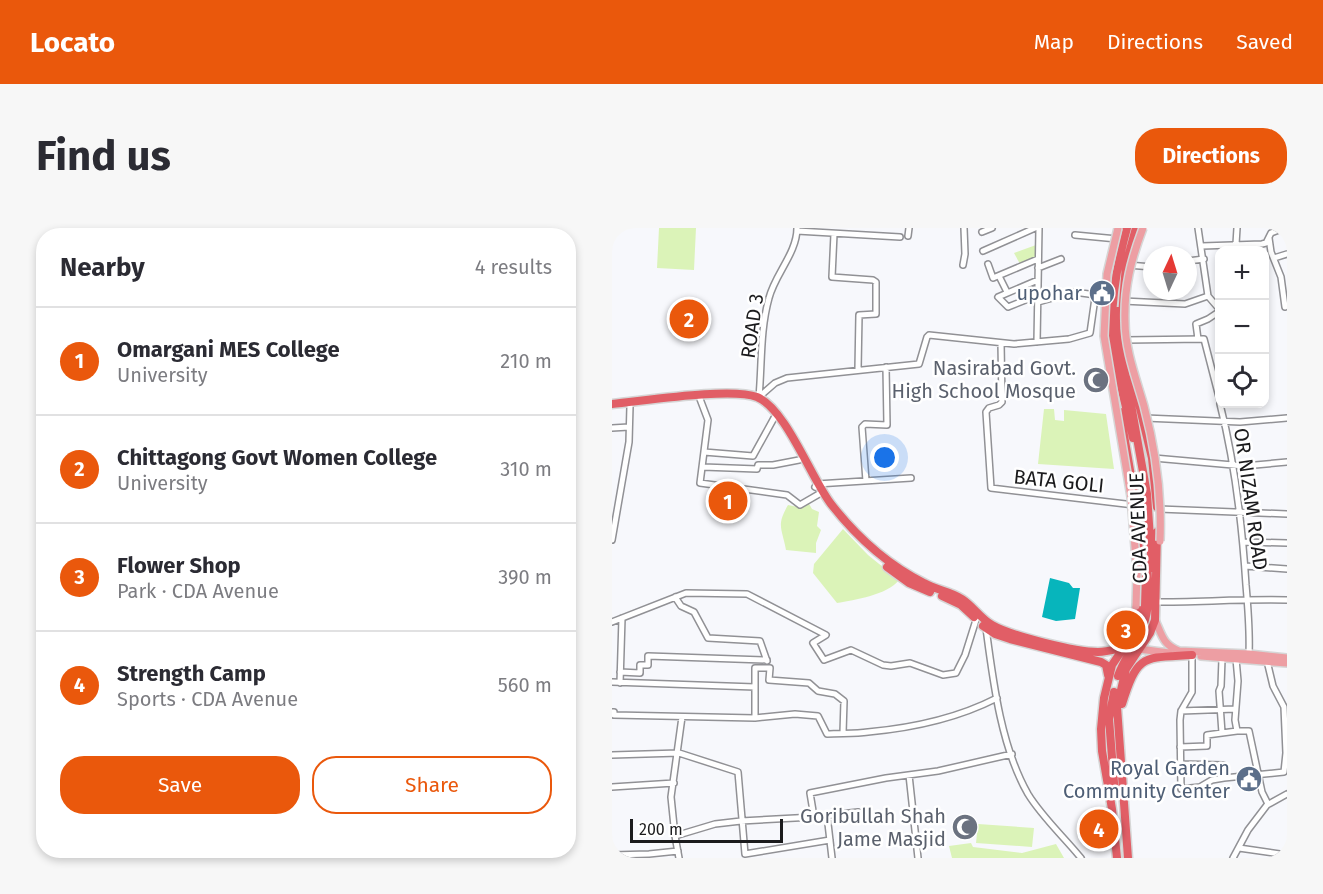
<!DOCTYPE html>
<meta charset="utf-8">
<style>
:root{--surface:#fff;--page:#f7f7f7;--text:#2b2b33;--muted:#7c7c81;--line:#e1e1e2;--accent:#ea580c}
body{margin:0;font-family:"Fira Sans",sans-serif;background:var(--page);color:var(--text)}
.controls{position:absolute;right:18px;top:18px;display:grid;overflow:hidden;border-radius:12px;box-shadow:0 3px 9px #0003}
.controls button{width:54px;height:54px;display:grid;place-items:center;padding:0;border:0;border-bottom:2px solid var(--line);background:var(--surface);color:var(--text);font:30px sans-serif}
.compass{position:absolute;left:531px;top:18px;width:54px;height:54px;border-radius:50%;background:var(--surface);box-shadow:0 3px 9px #0003;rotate:4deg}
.scale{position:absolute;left:18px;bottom:15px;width:153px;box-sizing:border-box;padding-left:6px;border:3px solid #1b1b1d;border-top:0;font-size:16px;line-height:21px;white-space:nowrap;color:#1b1b1d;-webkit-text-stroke:4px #fff;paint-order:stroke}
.you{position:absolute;left:273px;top:230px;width:21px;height:21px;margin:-15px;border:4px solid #fff;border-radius:50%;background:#1a73e8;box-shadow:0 0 0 9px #1a73e833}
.badge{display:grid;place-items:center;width:39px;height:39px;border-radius:50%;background:var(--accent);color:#fff;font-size:20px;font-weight:700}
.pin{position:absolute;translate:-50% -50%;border:3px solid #fff;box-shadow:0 2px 6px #0006}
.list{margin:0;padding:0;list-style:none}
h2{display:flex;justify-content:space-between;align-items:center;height:78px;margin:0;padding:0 24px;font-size:26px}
h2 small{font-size:20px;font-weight:400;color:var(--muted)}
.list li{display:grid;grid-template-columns:39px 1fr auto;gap:18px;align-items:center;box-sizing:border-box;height:108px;padding:0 24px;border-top:2px solid var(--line)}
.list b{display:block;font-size:22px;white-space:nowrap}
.list p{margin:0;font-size:20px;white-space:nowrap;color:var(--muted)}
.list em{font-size:20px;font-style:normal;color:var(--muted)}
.actions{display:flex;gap:12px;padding:18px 24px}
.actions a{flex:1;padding:14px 0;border:2px solid var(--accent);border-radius:24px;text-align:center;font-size:21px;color:var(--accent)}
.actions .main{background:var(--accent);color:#fff}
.icon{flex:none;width:33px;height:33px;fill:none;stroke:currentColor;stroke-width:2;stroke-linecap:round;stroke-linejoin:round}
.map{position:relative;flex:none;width:675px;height:630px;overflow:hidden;border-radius:24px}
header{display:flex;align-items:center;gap:36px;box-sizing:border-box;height:84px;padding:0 30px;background:var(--accent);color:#fff}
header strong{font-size:28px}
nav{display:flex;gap:33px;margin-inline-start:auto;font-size:21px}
.intro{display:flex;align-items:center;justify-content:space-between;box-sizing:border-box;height:144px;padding:0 36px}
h1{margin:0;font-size:42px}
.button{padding:15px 27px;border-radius:24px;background:var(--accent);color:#fff;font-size:21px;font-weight:700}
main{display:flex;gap:36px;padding:0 36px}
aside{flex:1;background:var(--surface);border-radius:24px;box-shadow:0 3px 9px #0003}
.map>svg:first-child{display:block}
.green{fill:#dbf3b8}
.water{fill:#07b5bc}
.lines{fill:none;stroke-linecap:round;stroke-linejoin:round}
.minor-casing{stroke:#919195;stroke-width:8}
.major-casing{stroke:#d6d6d6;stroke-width:10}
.highway-casing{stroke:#d6d6d6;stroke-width:11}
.minor{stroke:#fff;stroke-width:5}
.major{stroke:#ed9ea3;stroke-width:7}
.highway{stroke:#e15e66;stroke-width:8}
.major-bridge-casing{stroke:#d6d6d6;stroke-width:10;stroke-linecap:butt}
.major-bridge{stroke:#ed9ea3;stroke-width:7}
.labels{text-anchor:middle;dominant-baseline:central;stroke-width:5;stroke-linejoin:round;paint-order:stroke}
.service-label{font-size:20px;fill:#4e5e75;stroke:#fff;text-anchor:end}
.street-label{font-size:20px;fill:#1b1b1d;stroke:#fff}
.worship-label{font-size:20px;fill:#5b616d;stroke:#fff;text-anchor:end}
</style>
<header>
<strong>Locato</strong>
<nav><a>Map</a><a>Directions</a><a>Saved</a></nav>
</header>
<div class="intro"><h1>Find us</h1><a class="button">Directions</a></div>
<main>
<aside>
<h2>Nearby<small>4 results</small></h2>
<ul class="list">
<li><span class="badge">1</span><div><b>Omargani MES College</b><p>University</p></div><em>210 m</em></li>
<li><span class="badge">2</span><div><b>Chittagong Govt Women College</b><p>University</p></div><em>310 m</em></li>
<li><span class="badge">3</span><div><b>Flower Shop</b><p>Park · CDA Avenue</p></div><em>390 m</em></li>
<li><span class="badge">4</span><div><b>Strength Camp</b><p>Sports · CDA Avenue</p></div><em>560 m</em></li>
</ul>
<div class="actions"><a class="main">Save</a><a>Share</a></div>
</aside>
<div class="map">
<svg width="675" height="630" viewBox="0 0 675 630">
<rect width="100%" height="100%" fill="#f7f8fc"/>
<!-- green -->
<path class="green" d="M47,0H84L82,42L45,40Z
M424,17L425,30L408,36L402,25Z
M432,181H442L443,192L452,193V182L494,186L502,241L426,236Z
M196,274L200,281L207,284L205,298L209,302L204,315V325L174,322C170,300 164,298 176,277L186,279Z
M231,301L256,327L287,352C275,367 243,372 225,375L201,345L202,336Z
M366,596L422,600L420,619L364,615Z
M359,615L361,619L410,625L444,616L452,630H340L337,618Z"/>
<!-- water -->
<path class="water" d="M438,350L457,355L461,360H468L463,391L444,393L430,389Z"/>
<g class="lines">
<defs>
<path id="minor" d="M586,0L596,68L608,82
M185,3L288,9
M370,4L380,0
M222,6L220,49L261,52L264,54V86L247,87L246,141
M463,7L505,11
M296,8L297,0
M657,10L659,24L669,49L673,79
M624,16L625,0
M590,18L650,16L654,15L659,5L672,0
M371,23L423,0
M662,30L675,26
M576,33L592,31
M376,36L381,50L426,31
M351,37L353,26L352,0
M516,37L540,39
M426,40L449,31
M387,48L395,64
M426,67L396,79L386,69L426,52
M511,73L573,76L596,68
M426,74L462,64L484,67
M586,111L584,96L596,91L608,83
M514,112L592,111L608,173
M425,114L427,0
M389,115L390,174L387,177L377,180L374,184L379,260L522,277
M147,169L163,155L175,150L307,136L315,109L317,107L402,116L457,111L478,105L483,70L487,66L495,67
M147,169C150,136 148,102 157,70C163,46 185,25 185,0
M88,171L96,192L88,255L175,267L188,277L207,266
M608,176C623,235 630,295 634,357C636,380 638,403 637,426
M533,190L628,194L675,190
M0,200L17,199
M92,224L141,228L162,190
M542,230L632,238L675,234
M91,239L145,241L146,237H161L187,232
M254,253L250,199L253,196L275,197L274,139
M203,259L205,256L299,250
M547,281L675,286
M0,312L17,214L18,178
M631,314L675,315
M633,338L675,341
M63,369L69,378L82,384L96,410L148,413L155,433
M544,374C588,374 631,371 675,372
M0,394L74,365L135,366L214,407L201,415L212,432L239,422L271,437L279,438L298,435L331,447L344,445L353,427L364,392
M374,400C381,453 389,519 416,566C430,589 452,609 469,630
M580,427V464L569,483L568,492L569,561L588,559L600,552L612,550L672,544L674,525L672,479L661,458L655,433
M610,431L609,458L607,463L610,505
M624,431L626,453L623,492L625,503
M8,444L28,445V437H36V428L155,432
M0,454L143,459
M8,455L10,390
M569,483L623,481
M0,484H2V487L143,490L183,486L206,488L215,506C228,505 243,506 256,504C300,500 346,490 385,470
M143,490V440H158L157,452L197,455L206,463L223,466L232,473L231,505
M568,519L595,518V507L625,503H637L650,564L656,576
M0,527L67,525L126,544L133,626L218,612
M568,536L611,537L612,550
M297,547L306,630
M0,559L62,555
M215,587L220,630
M202,589L246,584
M63,608L59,569L70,489
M627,620L675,627
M0,627L37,626L66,623
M67,630L63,608L103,596L129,593L202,589L198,565L274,550L326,543L400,526
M621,630L636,602L655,577L675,566"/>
<path id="major" d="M543,392C550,407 551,417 567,423L637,426L675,430
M523,398L524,378
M527,421L557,425
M589,428L675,435"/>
<path id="highway" d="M515,0C504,40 496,83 502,124C507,153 515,181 521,210
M506,83L510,126L535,266L540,340
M510,88L514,36L524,0
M521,151L540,230L545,279
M0,176C32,173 119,159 145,169C174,181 199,250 219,276C244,308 276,337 312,355C324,362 338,363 350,371C361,378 368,390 380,397C399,408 464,424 486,424C495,424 504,421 513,419
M275,339L297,355L318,364
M330,368L349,377L362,389
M371,398L383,406L398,411L489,434L494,437L496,447
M506,448C512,430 525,416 531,398C539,378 536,354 535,333
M502,464L497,491L503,567
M510,476C526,425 531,430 580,427
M505,630L500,581L490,523L489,501L492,470L500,437L523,403L528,390L530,371L524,277L508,184
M516,630L505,479L514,441L538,405L543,392L545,304"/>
</defs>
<!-- minor casing -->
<use href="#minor" class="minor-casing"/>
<!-- major casing -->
<use href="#major" class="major-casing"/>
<!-- highway casing -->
<use href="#highway" class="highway-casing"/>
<!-- minor -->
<use href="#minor" class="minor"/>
<!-- major -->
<use href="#major" class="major"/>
<!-- highway -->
<use href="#highway" class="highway"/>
<defs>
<path id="major-bridge" d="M506,0L495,46L492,108L519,269L525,345L524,378
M531,0C519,32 512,59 513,93C513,122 524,150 532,178C544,223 550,266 548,313"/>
</defs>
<!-- major-bridge casing -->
<use href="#major-bridge" class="major-bridge-casing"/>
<!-- major-bridge -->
<use href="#major-bridge" class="major-bridge"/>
</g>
<!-- icons -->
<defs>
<symbol id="civic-disc" viewBox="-11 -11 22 22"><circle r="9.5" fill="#5c6f8a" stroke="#fff"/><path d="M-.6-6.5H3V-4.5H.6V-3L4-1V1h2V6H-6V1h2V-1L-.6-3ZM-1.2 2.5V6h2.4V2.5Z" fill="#fff"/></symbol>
<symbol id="mosque-disc" viewBox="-11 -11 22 22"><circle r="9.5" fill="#6b7280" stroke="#fff"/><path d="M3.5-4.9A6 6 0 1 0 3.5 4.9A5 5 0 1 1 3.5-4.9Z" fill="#fff"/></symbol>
</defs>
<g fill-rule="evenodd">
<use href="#civic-disc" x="475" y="50" width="30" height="30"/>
<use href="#mosque-disc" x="469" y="137" width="30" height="30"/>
<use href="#civic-disc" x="622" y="536" width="30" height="30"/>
<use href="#mosque-disc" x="338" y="584" width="30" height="30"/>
</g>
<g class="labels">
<!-- service labels -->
<g class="service-label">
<text x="470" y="65">upohar</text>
<text x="618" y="540">Royal Garden<tspan x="618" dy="23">Community Center</tspan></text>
</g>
<!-- street labels -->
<g class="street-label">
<text transform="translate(140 98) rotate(-82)">ROAD 3</text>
<text transform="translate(447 253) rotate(6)">BATA GOLI</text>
<text transform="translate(639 271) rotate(82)">OR NIZAM ROAD</text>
<text transform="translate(526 300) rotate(-92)">CDA AVENUE</text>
</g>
<!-- worship labels -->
<g class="worship-label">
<text x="464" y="140">Nasirabad Govt.<tspan x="464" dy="23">High School Mosque</tspan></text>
<text x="334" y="588">Goribullah Shah<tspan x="334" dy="23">Jame Masjid</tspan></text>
</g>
</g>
</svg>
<div class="controls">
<button>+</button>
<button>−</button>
<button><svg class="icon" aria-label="locate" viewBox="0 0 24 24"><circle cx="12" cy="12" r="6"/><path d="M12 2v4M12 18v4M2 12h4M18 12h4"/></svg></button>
</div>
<svg class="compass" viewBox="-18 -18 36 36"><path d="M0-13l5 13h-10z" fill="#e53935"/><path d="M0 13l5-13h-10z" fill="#7c7c81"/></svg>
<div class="scale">200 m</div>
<div class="you"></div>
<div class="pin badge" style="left:116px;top:273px">1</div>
<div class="pin badge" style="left:77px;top:91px">2</div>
<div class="pin badge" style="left:514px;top:402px">3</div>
<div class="pin badge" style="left:487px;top:601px">4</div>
</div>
</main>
